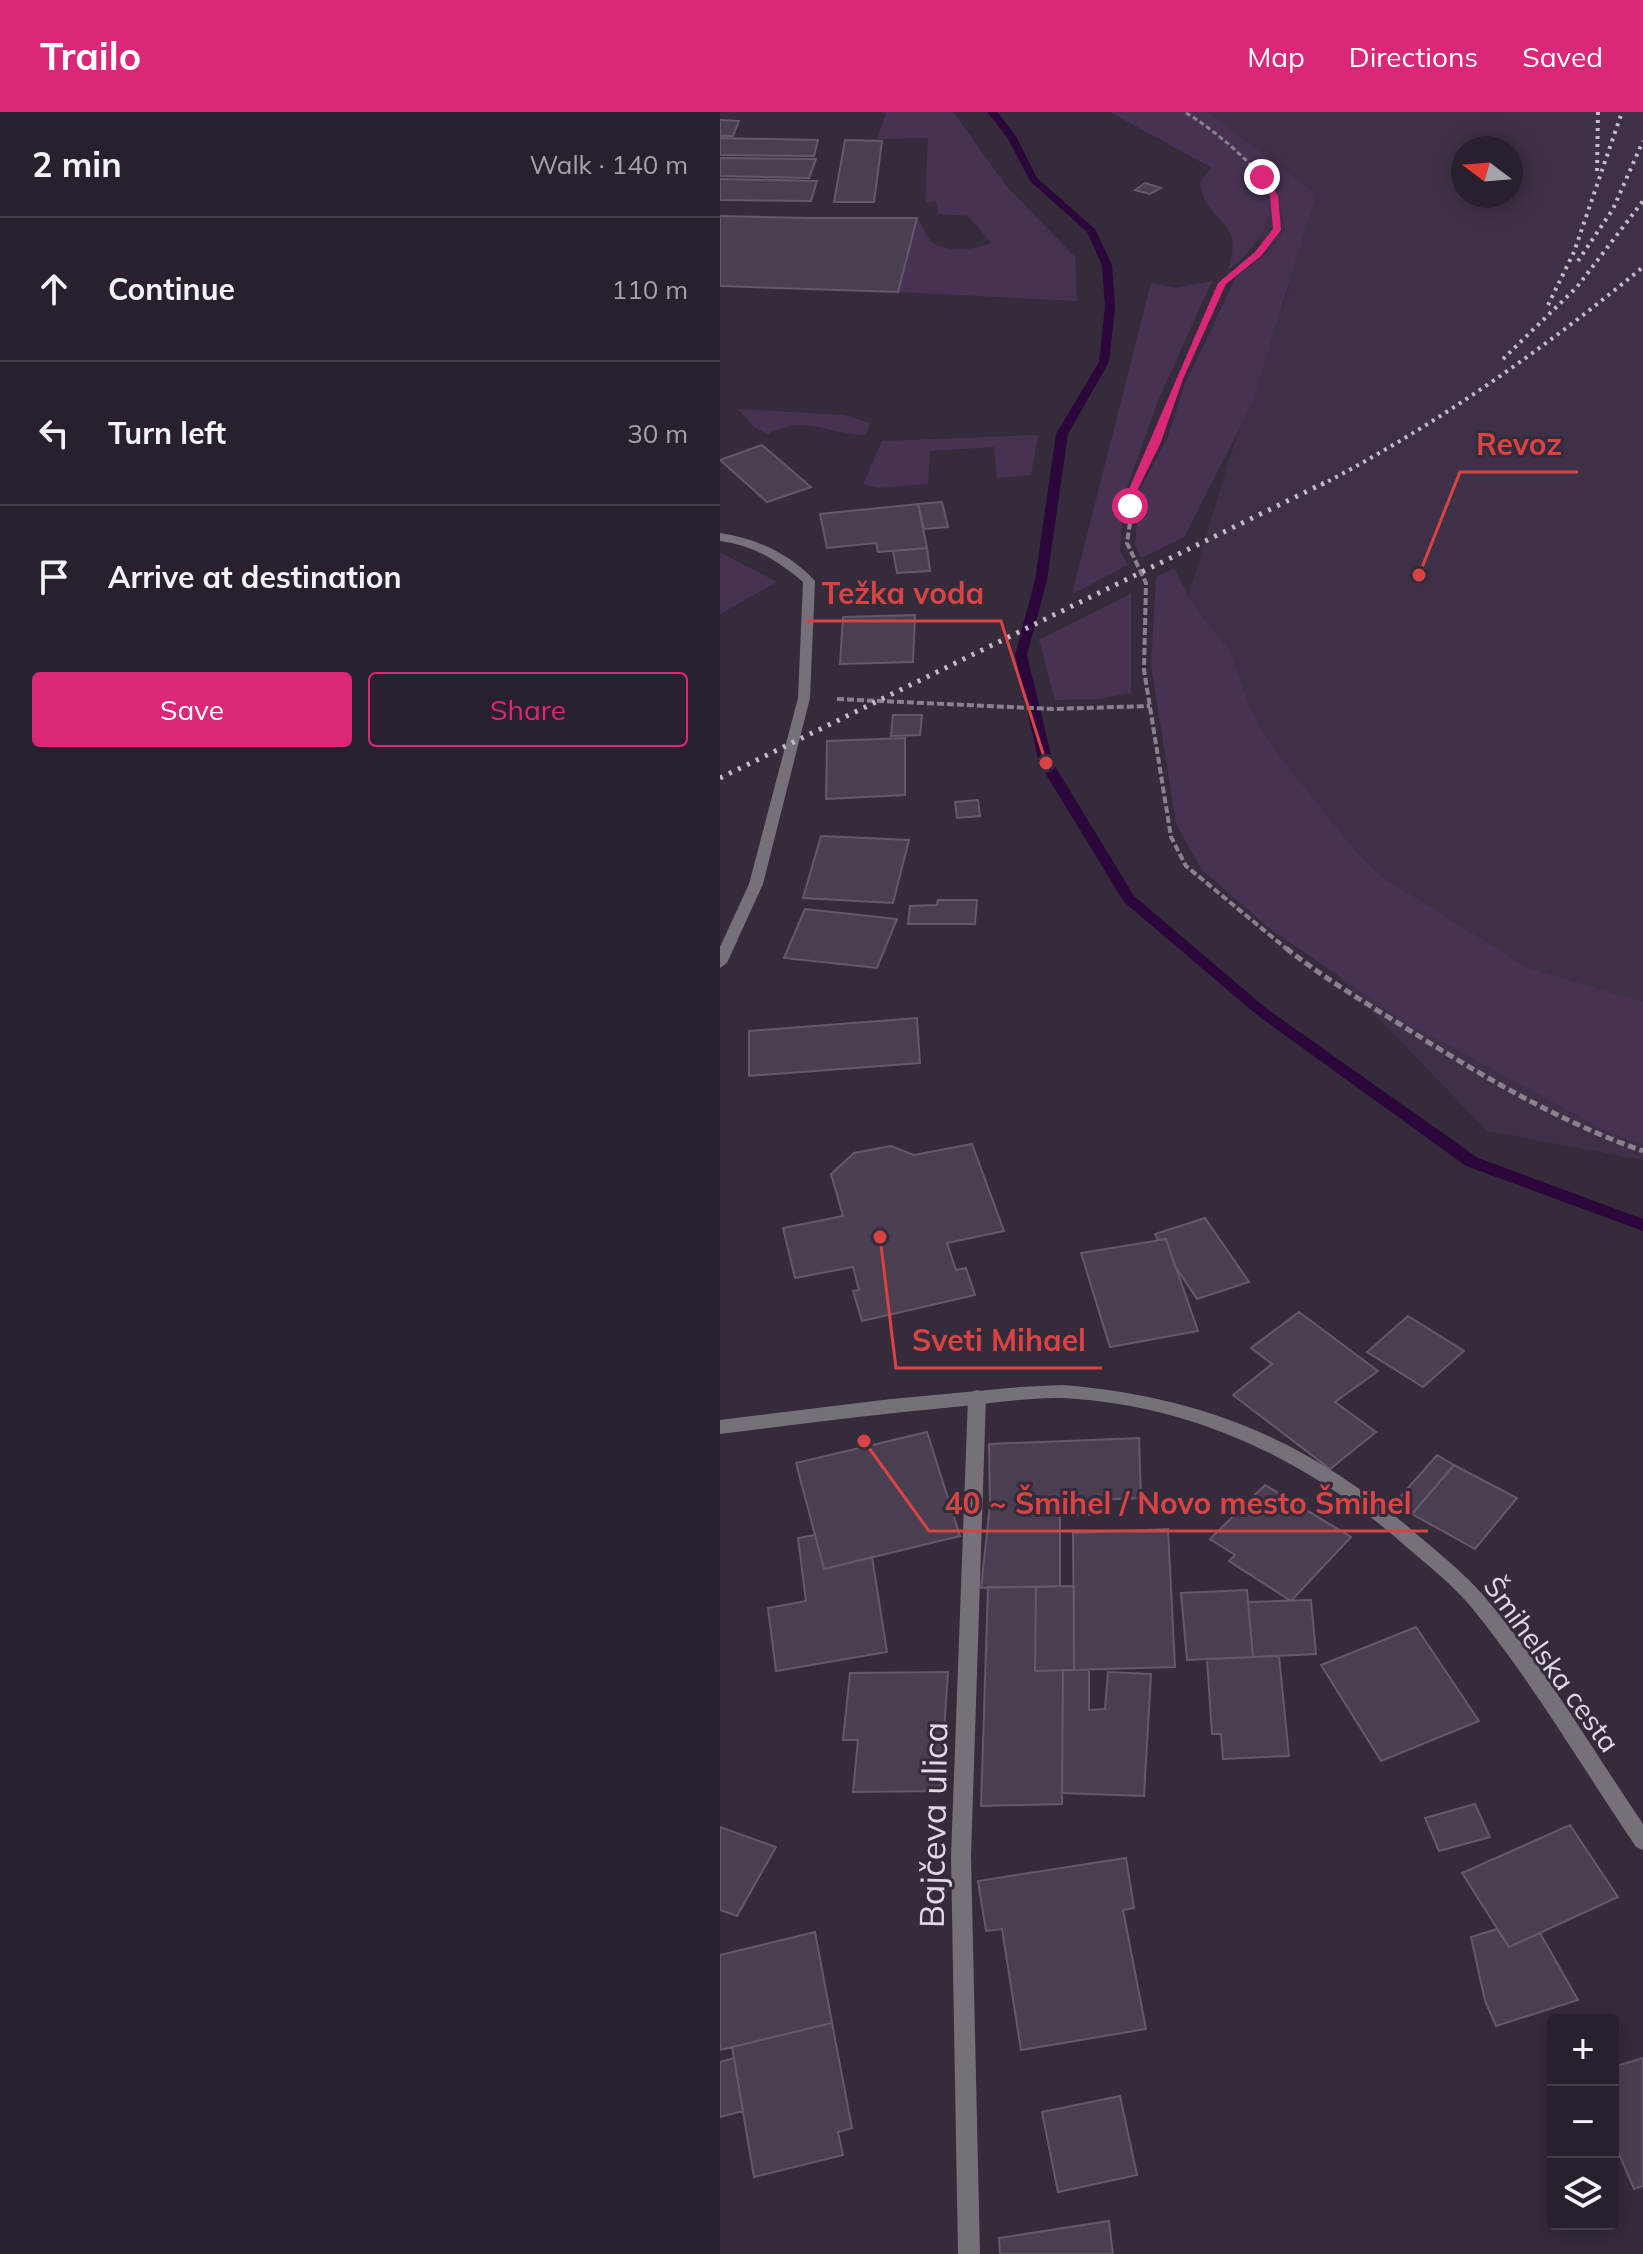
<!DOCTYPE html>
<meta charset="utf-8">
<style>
:root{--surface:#28202c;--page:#342d38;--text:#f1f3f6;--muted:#a5a3a9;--line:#443e48;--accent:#db2777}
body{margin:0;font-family:Mulish,sans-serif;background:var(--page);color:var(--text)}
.controls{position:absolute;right:24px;bottom:24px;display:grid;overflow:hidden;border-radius:8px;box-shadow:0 4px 20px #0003}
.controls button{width:72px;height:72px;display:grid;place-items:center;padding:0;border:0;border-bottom:2px solid var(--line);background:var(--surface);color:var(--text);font:40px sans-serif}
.compass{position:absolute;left:731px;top:24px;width:72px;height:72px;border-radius:50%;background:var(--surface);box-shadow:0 4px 20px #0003;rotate:286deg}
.stop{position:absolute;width:24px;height:24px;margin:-18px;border:6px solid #db2777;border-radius:50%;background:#fff}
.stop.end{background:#db2777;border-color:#fff;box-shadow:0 2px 8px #0008}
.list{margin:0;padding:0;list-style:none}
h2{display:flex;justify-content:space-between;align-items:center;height:104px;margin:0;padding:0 32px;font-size:34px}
h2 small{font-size:26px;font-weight:400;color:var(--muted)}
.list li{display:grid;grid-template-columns:52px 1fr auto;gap:24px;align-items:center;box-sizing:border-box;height:144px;padding:0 32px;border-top:2px solid var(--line)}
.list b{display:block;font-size:30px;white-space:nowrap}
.list em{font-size:26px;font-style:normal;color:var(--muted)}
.actions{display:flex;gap:16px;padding:24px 32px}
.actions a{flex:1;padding:18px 0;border:2px solid var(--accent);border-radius:8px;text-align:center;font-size:28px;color:var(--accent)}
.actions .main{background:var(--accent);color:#fff}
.icon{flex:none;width:44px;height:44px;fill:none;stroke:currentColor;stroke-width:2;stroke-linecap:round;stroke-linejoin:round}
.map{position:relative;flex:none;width:923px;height:2142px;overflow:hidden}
header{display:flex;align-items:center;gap:48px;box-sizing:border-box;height:112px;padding:0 40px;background:var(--accent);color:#fff}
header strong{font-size:38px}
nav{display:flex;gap:44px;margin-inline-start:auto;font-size:28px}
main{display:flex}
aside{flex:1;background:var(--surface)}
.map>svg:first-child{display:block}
.built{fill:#3e3046;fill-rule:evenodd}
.green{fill:#473253}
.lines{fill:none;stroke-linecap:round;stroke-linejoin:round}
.stream{fill:#2b073b;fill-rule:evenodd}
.building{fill:#4a3f50;stroke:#64586b;stroke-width:2}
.path-far2{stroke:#89818e;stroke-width:3;stroke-dasharray:5 3;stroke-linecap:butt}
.path-far1{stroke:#89818e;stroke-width:4;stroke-dasharray:7 3;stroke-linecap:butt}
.path{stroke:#89818e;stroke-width:5;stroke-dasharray:8 4;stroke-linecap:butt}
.minor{fill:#767179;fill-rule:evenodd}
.tertiary{fill:#767179;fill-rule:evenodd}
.rail-far1{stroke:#c3bbc7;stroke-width:4;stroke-dasharray:3 5;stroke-linecap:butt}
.rail{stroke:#c3bbc7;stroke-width:5;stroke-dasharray:3 7;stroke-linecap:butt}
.route{fill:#db2777}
.labels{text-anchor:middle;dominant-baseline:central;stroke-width:6;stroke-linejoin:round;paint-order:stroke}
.street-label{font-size:28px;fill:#e1dae5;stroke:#352b3b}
.near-street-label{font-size:34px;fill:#e1dae5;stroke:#352b3b}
.leader{fill:none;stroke:#d84344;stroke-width:3}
.callout-dot{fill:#d84344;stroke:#352b3b;stroke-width:3}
.callout-label{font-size:30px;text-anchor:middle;font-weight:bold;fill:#d84344;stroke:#352b3b;stroke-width:6;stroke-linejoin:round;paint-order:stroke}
</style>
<header>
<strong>Trailo</strong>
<nav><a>Map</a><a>Directions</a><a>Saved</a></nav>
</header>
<main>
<aside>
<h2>2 min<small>Walk · 140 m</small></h2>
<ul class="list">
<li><svg class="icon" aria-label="ahead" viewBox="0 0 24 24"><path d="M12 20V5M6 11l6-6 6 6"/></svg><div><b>Continue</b></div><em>110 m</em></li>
<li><svg class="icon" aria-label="left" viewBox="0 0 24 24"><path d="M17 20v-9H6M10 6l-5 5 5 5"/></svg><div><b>Turn left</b></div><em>30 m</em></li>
<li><svg class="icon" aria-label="arrive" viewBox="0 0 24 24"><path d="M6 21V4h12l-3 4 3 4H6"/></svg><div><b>Arrive at destination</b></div></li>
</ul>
<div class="actions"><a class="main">Save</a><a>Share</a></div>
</aside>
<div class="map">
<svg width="923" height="2142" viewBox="0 0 923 2142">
<rect width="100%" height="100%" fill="#352b3b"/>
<!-- built -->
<path class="built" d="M460,0H923V1048L767,1019L475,716L441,576L508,351L569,175ZM743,36H791V84H743Z"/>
<!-- green -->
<path class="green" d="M161,0H233L288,76L355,145L357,189L178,180L197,106C203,113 203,117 207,124C218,143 255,138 271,131L248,104L218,102L216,89L205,91L208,26L157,27L166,1Z
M390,0H487L596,82L532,292L464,425L421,446L415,432L420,377L447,327L464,274L516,165L550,139L565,119L562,95L551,96C545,124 530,140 508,158C526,102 485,115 480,70L492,56Z
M492,169L437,291L403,387L400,439L408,453L352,482L431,171L455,176Z
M18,297L125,303L150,311L146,323C110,322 82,302 48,322L34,315Z
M318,323L311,363L277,366L274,335L210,339L208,372L159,376L143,372L162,329Z
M0,440L57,470L0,502Z
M454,456L474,494L509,538L531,598L553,636L631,734L662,765L806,855L923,890V1032L884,1018L684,909L549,816L482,758L456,712L431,553L436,465Z
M411,482V581L379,587L335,588L319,528Z"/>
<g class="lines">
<!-- stream -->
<path class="stream" d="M267,0H277L296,24L317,66L375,117L392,153L395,195L389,250L348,322L327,468L307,543L333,651L414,784L547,897L758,1046L923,1107V1119L746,1054L537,903L404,790L319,651L295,543L315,468L336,322L379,250L385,195L382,153L367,120L310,69L287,25Z"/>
</g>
<!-- building -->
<path class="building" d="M0,8L19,9L13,24H0Z
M0,26L98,28L94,44L0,43Z
M125,28L162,29L154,90H114Z
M0,46L96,47L89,66L0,64Z
M0,67L97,69L91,89L0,88Z
M425,71L441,76L430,82L415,78Z
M0,104L89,106H197L178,180L0,174Z
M42,333L91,375L47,390L0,348Z
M222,390L228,415L204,417L198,392Z
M198,392L207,436L158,440L156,431L107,436L100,402Z
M207,436L210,459L177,461L173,439Z
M195,503L193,550L120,552L123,505Z
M173,603H202L200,623L171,624Z
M185,626V683L106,687L107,629Z
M258,688L260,704L237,706L235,690Z
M101,724L189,728L173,791L83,786Z
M218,788H257L255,812H188L190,794L217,793Z
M85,797L177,807L157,856L64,846Z
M197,906L200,951L29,964V919Z
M252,1032L284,1119L227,1131L236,1158L246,1156L255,1183L142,1209L133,1179L139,1178L133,1155L75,1166L63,1116L123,1104L111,1062L134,1041L171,1034L194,1043Z
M485,1106L529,1170L477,1187L455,1154L446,1127L438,1128L435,1122Z
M446,1127L478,1219L390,1235L361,1141Z
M579,1200L658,1259L615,1290L656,1320L610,1357L513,1283L552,1252L531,1236Z
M688,1204L744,1239L703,1275L647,1240Z
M207,1320L240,1424L104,1457L76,1351Z
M419,1326L421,1386L374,1388V1403H340V1474L261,1476L270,1392L269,1332Z
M717,1343L734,1353L692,1402L674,1392Z
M734,1353L797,1386L755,1437L692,1402Z
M545,1373L631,1425L571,1489L509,1449L515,1443L490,1427Z
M448,1417L455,1555L354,1558L353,1421Z
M95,1423L104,1457L152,1445L167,1540L56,1559L48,1496L86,1489L78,1426Z
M354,1474V1558L315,1559L316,1475Z
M268,1475H316L315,1559L343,1558L342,1692L261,1694Z
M527,1478L533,1545L467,1548L461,1481Z
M591,1488L596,1542L533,1545L528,1490Z
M696,1515L759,1609L661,1649L601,1553Z
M559,1544L569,1644L503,1647L501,1622H492L487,1547Z
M343,1558H369V1598L385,1597L388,1560L431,1562L424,1684L342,1681Z
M228,1560L220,1679L133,1680L138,1628H123L130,1561Z
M755,1692L770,1725L719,1739L705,1706Z
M850,1713L898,1785L789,1835L742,1761Z
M0,1715L56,1735L17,1804L0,1798Z
M406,1746L414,1796L403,1798L426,1917L301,1938L282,1817L266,1819L258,1769Z
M777,1817L789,1835L820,1821L858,1888L776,1914L765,1889L751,1825Z
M95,1820L112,1911L0,1938V1843Z
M112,1911L132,2016L118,2020L123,2043L34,2065L12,1935Z
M14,1946L23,1999L0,2005V1950Z
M923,1946V2074L914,2077L893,2028V1955Z
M400,1984L417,2063L338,2080L322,2000Z
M389,2109L393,2142H280L279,2126Z"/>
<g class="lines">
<!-- path-far2 -->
<path class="path-far2" d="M415,373L502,171L538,142L557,118C558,107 558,97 555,87C546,60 489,13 464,0"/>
<!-- path-far1 -->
<path class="path-far1" d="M416,371L407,431L426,471L424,558L451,725L466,754L568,838
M117,587L333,597L430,594"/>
<!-- path -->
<path class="path" d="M566,836C601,864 639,887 678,911C755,960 837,1009 923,1039"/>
<!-- minor -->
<path class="minor" d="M0,421C36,426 70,442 95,469L90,586L43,772L7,851L0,856V835L29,772L78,586L83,470C58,449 33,433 0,429Z
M257,1278L263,1280L266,1285L251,1744L260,2142H238L231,1744L248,1285L251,1280Z"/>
<!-- tertiary -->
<path class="tertiary" d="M343,1273C486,1285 592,1330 700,1425C721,1443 744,1461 763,1483C823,1553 871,1635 923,1712V1738L916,1735C862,1655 813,1571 752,1496C734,1474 711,1456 690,1438C592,1350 476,1293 343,1286C307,1285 270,1292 234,1295C156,1302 78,1312 0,1322V1308L171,1287L300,1275Z"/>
<!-- rail-far1 -->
<path class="rail-far1" d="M877,59L878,0
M858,149L893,97L923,29
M828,193L854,140L902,0
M783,247L857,175L923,89
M601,373C715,314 824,237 923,155"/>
<!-- rail -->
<path class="rail" d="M0,666L604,371"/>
</g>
<!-- route -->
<path class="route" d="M539,63H545L558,84L561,118L541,144L506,172L463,267L441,330L418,377L415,394L406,396L409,377L498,171L535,140L553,117L550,84Z"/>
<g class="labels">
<!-- street labels -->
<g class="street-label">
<text transform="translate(832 1552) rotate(54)">Šmihelska cesta</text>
</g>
<!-- near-street labels -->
<g class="near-street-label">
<text transform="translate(213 1713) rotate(-89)">Bajčeva ulica</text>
</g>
</g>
<!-- callouts -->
<path class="leader" d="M699 463L740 360H858M326 651L281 509H86M160 1125L176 1256H382M144 1329L209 1419H708"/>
<g class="callout-dot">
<circle cx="699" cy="463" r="8"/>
<circle cx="326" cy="651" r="8"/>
<circle cx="160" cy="1125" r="8"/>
<circle cx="144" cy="1329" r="8"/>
</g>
<g class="callout-label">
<text x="799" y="343">Revoz</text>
<text x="183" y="492">Težka voda</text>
<text x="279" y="1239">Sveti Mihael</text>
<text x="458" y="1402">40 ~ Šmihel / Novo mesto Šmihel</text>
</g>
</svg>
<div class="controls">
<button>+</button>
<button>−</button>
<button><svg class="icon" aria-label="layers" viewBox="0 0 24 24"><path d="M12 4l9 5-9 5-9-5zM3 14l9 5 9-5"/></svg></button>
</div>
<svg class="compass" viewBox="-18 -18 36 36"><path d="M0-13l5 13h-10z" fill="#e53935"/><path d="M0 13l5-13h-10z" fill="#a5a3a9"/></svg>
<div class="stop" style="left:410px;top:394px"></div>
<div class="stop end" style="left:542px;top:65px"></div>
</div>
</main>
